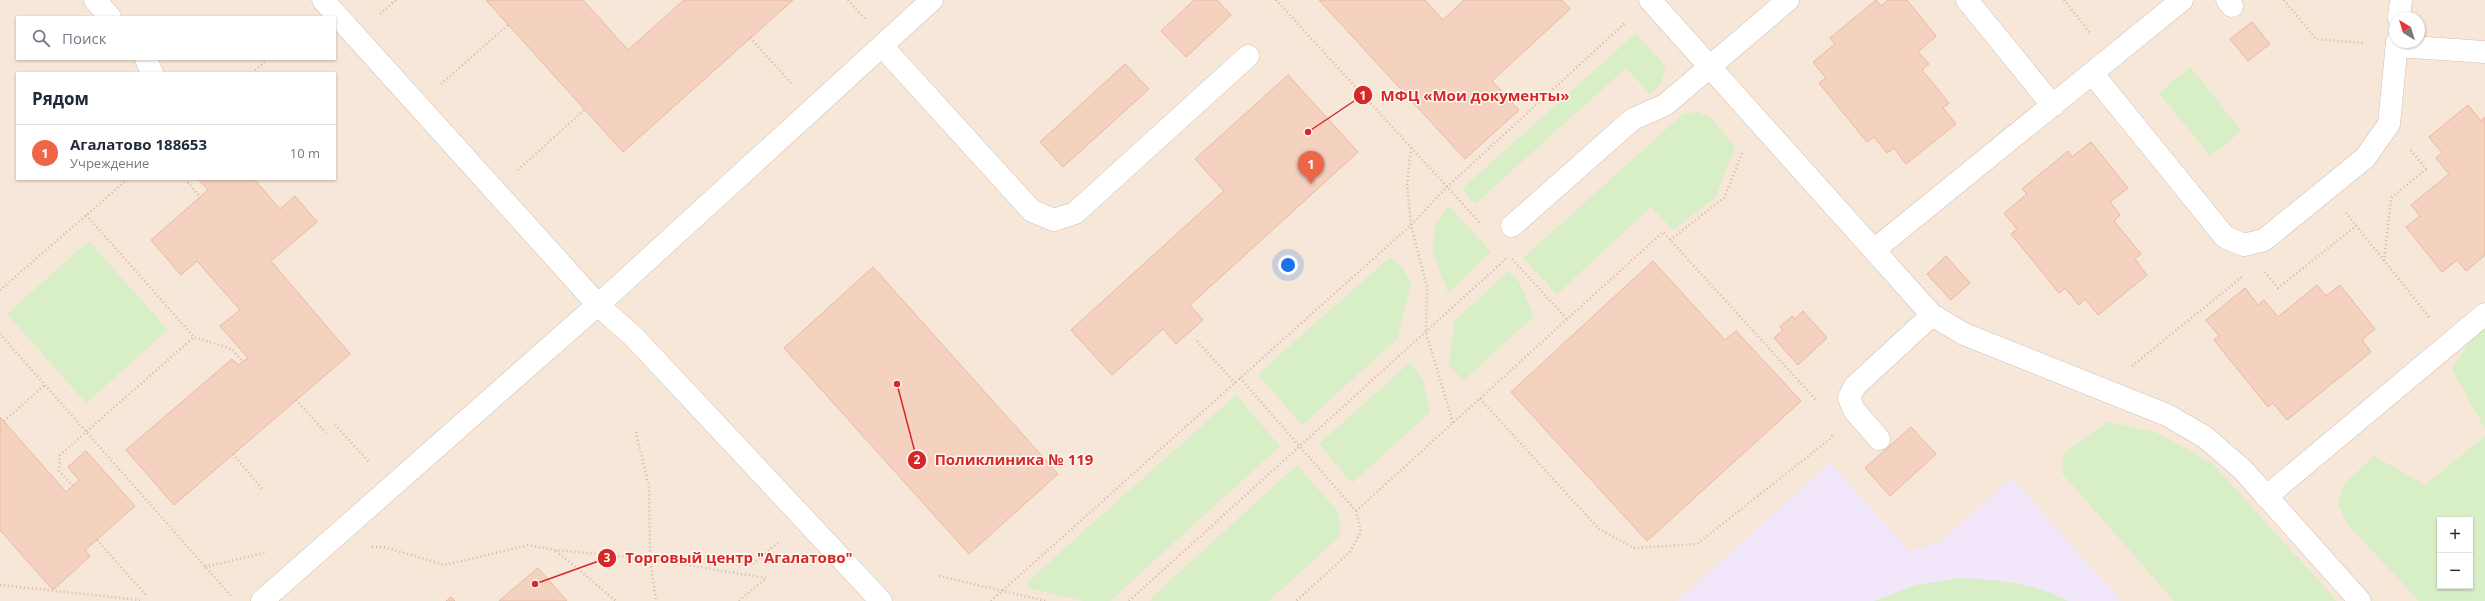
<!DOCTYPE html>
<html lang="ru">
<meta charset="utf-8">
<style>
:root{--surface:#fff;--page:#f6f6f7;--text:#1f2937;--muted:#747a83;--line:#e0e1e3;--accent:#ef6548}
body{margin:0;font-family:"Open Sans",sans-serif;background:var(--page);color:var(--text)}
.controls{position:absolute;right:12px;bottom:12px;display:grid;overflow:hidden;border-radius:0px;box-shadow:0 1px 3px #0004}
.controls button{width:36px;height:36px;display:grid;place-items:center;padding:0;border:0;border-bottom:1px solid var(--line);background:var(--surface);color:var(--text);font:20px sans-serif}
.compass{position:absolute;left:2389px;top:12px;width:36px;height:36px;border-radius:50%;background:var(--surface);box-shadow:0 1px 3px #0004;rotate:322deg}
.you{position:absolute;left:1288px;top:265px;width:14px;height:14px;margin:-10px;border:3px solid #fff;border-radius:50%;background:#1a73e8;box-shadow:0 0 0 6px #1a73e833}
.badge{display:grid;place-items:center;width:26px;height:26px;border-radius:50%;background:var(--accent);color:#fff;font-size:13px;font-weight:700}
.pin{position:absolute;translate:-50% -33px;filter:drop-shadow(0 1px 2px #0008)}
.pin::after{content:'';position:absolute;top:21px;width:14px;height:12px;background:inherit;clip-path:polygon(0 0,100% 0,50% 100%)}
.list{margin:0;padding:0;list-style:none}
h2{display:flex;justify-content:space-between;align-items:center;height:52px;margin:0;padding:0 16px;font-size:17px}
h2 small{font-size:13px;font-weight:400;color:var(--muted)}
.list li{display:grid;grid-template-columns:26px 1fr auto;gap:12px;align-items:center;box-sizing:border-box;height:56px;padding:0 16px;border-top:1px solid var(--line)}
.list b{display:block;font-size:15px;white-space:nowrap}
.list p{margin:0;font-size:13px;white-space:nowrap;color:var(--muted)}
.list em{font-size:13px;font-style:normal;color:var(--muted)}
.icon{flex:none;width:22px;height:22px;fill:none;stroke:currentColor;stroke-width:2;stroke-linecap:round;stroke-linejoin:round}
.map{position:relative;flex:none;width:2485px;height:601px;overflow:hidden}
.search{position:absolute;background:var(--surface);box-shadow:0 1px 3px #0004;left:16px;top:16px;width:320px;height:44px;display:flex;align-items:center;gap:10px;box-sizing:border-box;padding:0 14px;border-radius:0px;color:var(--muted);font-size:15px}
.panel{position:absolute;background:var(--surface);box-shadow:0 1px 3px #0004;left:16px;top:72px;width:320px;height:108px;border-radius:0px}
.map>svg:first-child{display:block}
.residential{fill:#f6e7d8;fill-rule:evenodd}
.education{fill:#f2e6fb}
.green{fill:#d8eec6;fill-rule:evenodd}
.building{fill:#f5d2c0;stroke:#e9b79f}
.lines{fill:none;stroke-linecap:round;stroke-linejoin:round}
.minor-casing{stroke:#d4beb1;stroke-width:23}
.path{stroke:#dbb5a2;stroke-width:2.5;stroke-dasharray:1 3;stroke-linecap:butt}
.minor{stroke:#fff;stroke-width:22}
.leader{fill:none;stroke:#d62828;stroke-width:1.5}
.callout-dot{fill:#d62828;stroke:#fff9f2;stroke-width:1.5}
.mark-label{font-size:12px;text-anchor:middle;font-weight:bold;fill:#fff}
.callout-label{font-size:15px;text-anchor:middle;font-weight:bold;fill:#d62828;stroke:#fff9f2;stroke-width:3;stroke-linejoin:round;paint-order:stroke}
</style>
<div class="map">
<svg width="2485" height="601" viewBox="0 0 2485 601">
<rect width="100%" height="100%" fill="#fef5ea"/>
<!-- residential -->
<path class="residential" d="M0,0H2485V601H0ZM17,17H335V59H17ZM2395,18H2419V42H2395ZM17,73H335V179H17ZM2440,520H2470V586H2440Z"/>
<!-- education -->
<path class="education" d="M1830,463L1910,551L1940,542L2012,478L2121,601H1677Z"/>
<!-- green -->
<path class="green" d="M1636,33L1666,67L1660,84L1650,94L1626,68L1475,204L1462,189Z
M2190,67L2242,131L2210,156L2159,93Z
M1698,112L1712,118L1735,147L1716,197L1673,230L1651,207L1557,294L1523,258L1683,114Z
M1449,206L1491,252L1448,293L1433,252L1435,224Z
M89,241L168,330L86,403L7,314Z
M1390,257L1402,267L1411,284L1398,338L1302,425L1258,374Z
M1509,271L1519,282L1534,316L1463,381L1449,364L1454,321Z
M2485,324V429L2452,369L2479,327Z
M1410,362L1423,381L1430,412L1352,483L1319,444Z
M1236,395L1280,446L1110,601H1084L1028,588L1027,582Z
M2108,422L2157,433L2212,463L2337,601H2174L2062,473L2063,454Z
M2485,436V601H2419L2350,527L2337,504L2344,484L2374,456L2425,485ZM2440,520H2470V586H2440Z
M1297,465L1338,512L1341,526L1338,538L1269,601H1151L1150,599Z
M1961,578C1999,580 2035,583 2068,601H1874L1915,585Z"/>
<!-- building -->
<path class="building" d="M486,0H583L628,50L684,0H793L623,152Z
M1194,0H1217L1231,15L1186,57L1161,31Z
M1319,0H1425L1443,20L1464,0H1562L1570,9L1492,81L1519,110L1465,159Z
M1876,0L1881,6L1888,0H1907L1936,36L1918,52L1929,64L1922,70L1949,103L1943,108L1956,124L1906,164L1894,148L1887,153L1874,137L1867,142L1819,83L1826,78L1813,62L1835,44L1830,38Z
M2252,22L2270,44L2248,61L2230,39Z
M1125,64L1149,89L1063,167L1040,142Z
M1288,75L1358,152L1190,305L1203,320L1176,344L1163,329L1112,375L1071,330L1224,191L1195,159Z
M2468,105L2481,121L2485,117V255L2466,271L2457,260L2442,272L2406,227L2420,216L2411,205L2449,174L2436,158L2442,153L2429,137Z
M2091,142L2128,188L2110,202L2120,215L2114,221L2141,254L2135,259L2147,275L2098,315L2085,299L2079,305L2065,288L2059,293L2011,234L2017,229L2004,213L2027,194L2022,189L2068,151L2072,157Z
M198,179H254L280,209L295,196L317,222L271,261L350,354L174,505L126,450L232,359L238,365L248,358L220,326L240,310L197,261L181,275L151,240L208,190Z
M1946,256L1970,283L1951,300L1927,274Z
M1653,261L1725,340L1736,331L1801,401L1647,541L1511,392Z
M873,267L1058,474L969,554L784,348Z
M2317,285L2326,296L2340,285L2375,329L2362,340L2371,352L2287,420L2273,403L2268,407L2214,340L2219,336L2206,320L2245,288L2258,305L2264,300L2278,317Z
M1803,311L1827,338L1798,365L1774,338L1783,330L1780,327L1792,316L1795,319Z
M0,417L66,492L79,480L68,467L86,451L135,506L85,550L90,556L53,590L0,530Z
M1911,427L1936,454L1890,496L1865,468Z
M538,568L567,601H499Z
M451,597L455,601H446Z"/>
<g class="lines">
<defs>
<path id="minor" d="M95,0L110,17
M323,0L598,305L634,337L881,601
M1650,0L1932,315L1964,334L2167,415L2205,437L2243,470L2360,601
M1967,0L2053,106
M2227,0L2232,6
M2399,18L2401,0
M882,46L1032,211L1054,220L1075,213L1248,56
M2397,46L2485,52
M146,59L152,73
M2092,73L2225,237L2244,245L2264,240L2365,158L2389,124L2397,42
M1512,226L1633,119L1665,105L1788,0
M1874,250L2182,0
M1879,439L1854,410L1849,398L1855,386L1932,315
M2266,497L2485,314
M262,601L619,286L932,0"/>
</defs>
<!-- minor casing -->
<use href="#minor" class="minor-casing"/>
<!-- path -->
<path class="path" d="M848,0L865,19
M1276,0L1481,224
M2064,0L2091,34
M2284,0L2316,39L2365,43
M380,14L396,0
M750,38L793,85
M252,73L268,59
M441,84L508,25
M1411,148L1407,184L1411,225L1427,287L1426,332L1453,423
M518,170L584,110
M185,179L200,197
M2346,213L2430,318
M86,215L194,337L232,349L243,362
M1670,240L1724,198L1743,151
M1512,259L1567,319
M2384,261L2391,198L2426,169L2410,149
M2265,272L2278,288L2356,226
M0,290L128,179
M0,334L231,596
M1197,341L1235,383
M2132,366L2242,277
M1240,378L1356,511L1361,532L1350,552L1296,601
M1480,399L1599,529L1634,548L1697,544L1830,439L1833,434
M296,400L326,433
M4,421L45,385
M335,425L370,463
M636,432L649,487L650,559L656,601
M233,454L263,490
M73,486L59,471L60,455L194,337
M1356,511L1663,232L1817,401
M97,540L146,595
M372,547H384L445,565L528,545L555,550L650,559L766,578
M556,551L616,601
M753,564L780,541
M205,567L267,552
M939,576L1046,601
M0,585L140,600
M739,601L766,578
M991,601L1411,225L1447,187L1626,22
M1129,601L1508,257"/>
<!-- minor -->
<use href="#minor" class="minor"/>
</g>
<!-- callouts -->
<path class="leader" d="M1308 132L1363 95M897 384L917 460M535 584L607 558"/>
<g class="callout-dot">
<circle cx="1308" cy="132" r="4"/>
<circle cx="897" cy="384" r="4"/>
<circle cx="535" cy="584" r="4"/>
<circle cx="1363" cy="95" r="10"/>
<circle cx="917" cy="460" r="10"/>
<circle cx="607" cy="558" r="10"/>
</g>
<g class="mark-label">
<text x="1363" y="100">1</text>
<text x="917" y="464">2</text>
<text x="607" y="562">3</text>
</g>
<g class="callout-label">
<text x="1475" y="101">МФЦ «Мои документы»</text>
<text x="1014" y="465">Поликлиника № 119</text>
<text x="739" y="563">Торговый центр "Агалатово"</text>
</g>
</svg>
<div class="controls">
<button>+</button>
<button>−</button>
</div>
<svg class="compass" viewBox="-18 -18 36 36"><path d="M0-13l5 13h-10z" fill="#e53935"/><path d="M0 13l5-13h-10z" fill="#747a83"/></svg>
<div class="you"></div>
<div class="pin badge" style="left:1311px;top:184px">1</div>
<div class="search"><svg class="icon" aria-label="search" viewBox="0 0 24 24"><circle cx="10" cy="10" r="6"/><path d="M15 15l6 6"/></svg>Поиск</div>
<section class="panel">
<h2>Рядом<small></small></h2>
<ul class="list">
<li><span class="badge">1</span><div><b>Агалатово 188653</b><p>Учреждение</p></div><em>10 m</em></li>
</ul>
</section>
</div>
